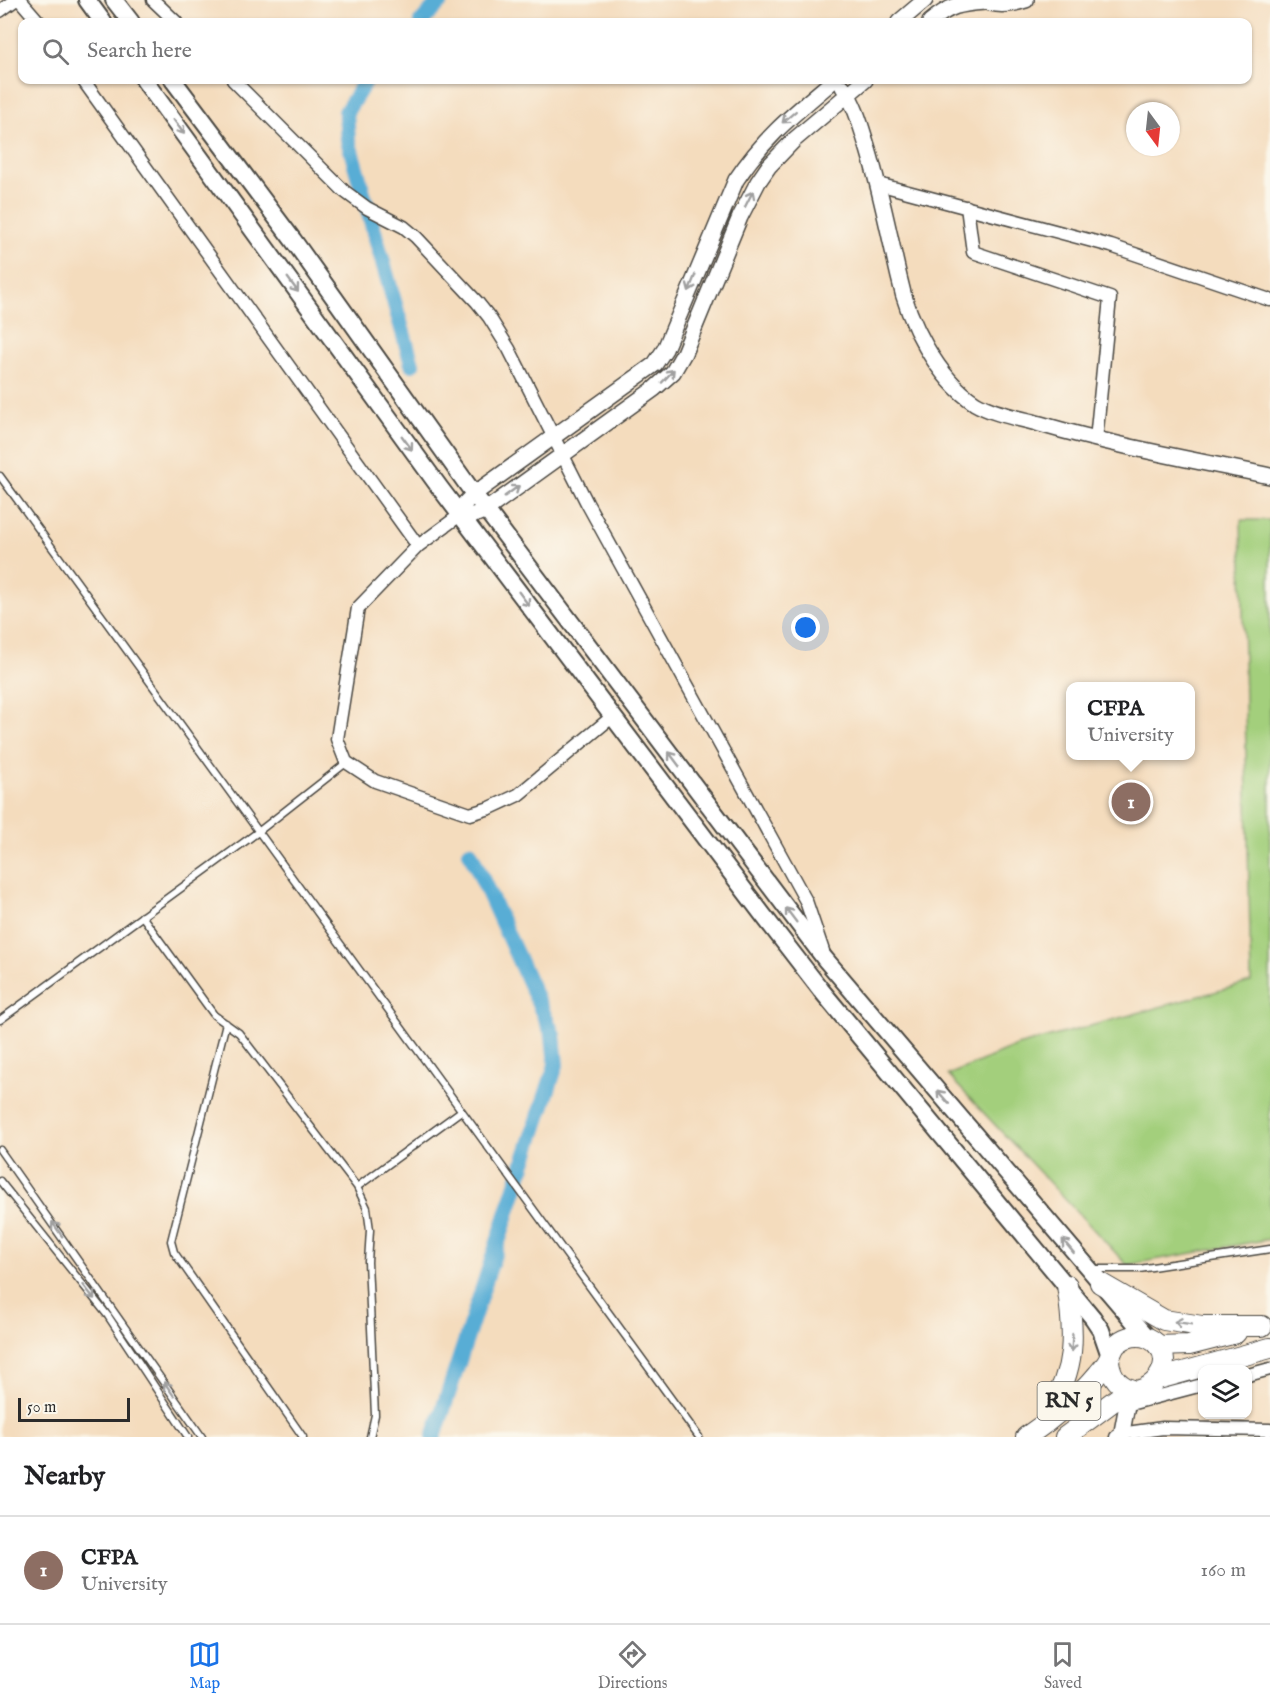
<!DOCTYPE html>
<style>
:root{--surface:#fff;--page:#f2f2f2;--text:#202124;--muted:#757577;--line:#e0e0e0;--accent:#1a73e8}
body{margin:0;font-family:"IM FELL English",serif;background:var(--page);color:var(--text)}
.controls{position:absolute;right:18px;bottom:18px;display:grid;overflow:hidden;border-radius:12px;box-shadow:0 2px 4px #0004}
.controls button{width:54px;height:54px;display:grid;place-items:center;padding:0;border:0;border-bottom:2px solid var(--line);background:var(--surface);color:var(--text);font:30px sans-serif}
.compass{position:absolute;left:1126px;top:102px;width:54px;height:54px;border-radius:50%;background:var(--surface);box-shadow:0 2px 4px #0004;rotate:165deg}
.scale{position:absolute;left:18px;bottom:15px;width:112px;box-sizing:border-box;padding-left:6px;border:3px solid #2b2b2b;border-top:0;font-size:16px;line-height:21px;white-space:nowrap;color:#2b2b2b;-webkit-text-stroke:4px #fbf7ec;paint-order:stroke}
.you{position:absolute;left:806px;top:628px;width:21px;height:21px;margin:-15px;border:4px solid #fff;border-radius:50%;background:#1a73e8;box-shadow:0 0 0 9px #1a73e833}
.badge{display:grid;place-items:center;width:39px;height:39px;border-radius:50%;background:var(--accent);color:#fff;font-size:20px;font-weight:700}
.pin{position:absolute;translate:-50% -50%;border:3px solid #fff;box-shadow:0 2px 6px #0006}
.popup{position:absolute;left:1066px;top:682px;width:129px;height:78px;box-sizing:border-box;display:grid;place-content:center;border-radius:12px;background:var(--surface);filter:drop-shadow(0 2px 4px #0005);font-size:20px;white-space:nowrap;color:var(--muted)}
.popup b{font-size:22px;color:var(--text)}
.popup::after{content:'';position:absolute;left:50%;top:100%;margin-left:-12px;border:12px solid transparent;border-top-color:var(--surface)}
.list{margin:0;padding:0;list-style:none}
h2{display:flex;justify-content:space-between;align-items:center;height:78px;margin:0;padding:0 24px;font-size:26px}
h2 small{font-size:20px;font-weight:400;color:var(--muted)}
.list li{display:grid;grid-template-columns:39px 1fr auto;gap:18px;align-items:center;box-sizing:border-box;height:108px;padding:0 24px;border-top:2px solid var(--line)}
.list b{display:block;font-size:22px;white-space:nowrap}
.list p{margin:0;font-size:20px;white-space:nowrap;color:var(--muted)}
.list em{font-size:20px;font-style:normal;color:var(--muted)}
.icon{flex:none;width:33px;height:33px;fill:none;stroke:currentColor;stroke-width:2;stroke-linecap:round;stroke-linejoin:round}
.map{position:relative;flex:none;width:1270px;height:1437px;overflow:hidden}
.search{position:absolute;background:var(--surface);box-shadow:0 2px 4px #0004;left:18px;right:18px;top:18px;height:66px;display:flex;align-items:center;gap:15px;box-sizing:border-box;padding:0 21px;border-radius:12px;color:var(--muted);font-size:22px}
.sheet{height:186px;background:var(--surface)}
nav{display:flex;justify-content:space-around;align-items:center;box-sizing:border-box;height:84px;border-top:2px solid var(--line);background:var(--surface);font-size:16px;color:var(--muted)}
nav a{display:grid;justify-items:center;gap:3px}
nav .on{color:var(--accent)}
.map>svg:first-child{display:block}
.green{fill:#a3cf7c;stroke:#677d54;stroke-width:1.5}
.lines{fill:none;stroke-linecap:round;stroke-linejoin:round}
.canal{stroke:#59add5;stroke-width:16}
.service-casing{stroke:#494641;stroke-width:9}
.minor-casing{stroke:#494641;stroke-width:15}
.tertiary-casing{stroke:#494641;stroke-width:18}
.secondary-casing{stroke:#494641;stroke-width:20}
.primary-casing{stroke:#494641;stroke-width:22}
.trunk-casing{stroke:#494641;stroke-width:22}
.service{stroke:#fff;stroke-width:6}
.minor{stroke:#fff;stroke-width:12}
.tertiary{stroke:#fff;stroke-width:15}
.secondary{stroke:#fff;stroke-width:16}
.primary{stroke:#fff;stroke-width:20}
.trunk{stroke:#fff;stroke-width:20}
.oneway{stroke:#a0a0a0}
.labels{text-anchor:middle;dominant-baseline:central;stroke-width:6;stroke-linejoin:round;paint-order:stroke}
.shield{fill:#fbf7ec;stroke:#696865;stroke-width:1.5}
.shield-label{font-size:22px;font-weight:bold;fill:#2b2b2b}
</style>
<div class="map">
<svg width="1270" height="1437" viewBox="0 0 1270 1437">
<rect width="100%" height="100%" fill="#fbf7ec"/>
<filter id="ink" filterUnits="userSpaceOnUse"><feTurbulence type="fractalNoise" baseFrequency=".0167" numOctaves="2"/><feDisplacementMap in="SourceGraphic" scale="12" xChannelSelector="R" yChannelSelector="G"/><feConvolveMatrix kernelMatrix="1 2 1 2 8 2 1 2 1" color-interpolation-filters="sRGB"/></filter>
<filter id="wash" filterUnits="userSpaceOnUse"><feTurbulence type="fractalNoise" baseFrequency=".008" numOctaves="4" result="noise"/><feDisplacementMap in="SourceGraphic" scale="24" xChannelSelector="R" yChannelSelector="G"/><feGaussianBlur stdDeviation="1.35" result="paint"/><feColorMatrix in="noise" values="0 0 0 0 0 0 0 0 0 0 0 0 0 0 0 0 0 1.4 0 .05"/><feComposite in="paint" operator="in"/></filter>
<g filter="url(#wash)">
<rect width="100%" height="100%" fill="#f4dcbd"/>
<!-- green -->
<path class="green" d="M1241,520H1270V1239L1127,1265L948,1075L1017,1046L1251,982Z"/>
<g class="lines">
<!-- canal -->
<path class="canal" d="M421,22L442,0
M366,80L346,112L348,140L412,364
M434,1437L556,1065L553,1035L470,852"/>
</g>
</g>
<g filter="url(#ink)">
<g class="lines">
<defs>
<path id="service" d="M0,476L699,1437
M142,916L214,1015L239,1033L357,1187L367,1208L370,1230L368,1262L375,1415L370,1437
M0,1020L258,832L346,763
M226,1023L171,1241L174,1252L303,1437
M0,1150L202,1437
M0,1181L108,1316L188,1437
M357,1187L461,1111
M1092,1269H1139L1270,1249"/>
<path id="minor" d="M20,0L39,22
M153,0L176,22
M0,11L15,0
M83,80L418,546
M233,80L344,191L367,208L404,227L416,237L477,302L489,317L509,349L587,503L806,901L823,951
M878,184L1111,246L1270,300
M967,207L973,252L1110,298L1096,440
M460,515L418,546L358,608L337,739L346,762L375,781L470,814L490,808L518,795L613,716
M1248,1375L1270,1369
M1126,1405L1202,1385
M1116,1437L1120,1434L1163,1428L1270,1430"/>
<path id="tertiary" d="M982,0C996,7 1011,5 1026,0
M899,22L925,0
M930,22C950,5 960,4 985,2
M834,80C795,113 765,136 736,180L665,349L655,364L474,494L465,503L460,515H474L486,510L654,389L673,372L684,353L740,217L758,182L769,166L794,140L865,80
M843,87C856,106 861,127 868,149C881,192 889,234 899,277C908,321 937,378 975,403C994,414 1019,418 1040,424C1115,446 1193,460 1270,476
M1121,1437L1130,1389"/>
<path id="secondary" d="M87,0L103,22
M114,0L131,22
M144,80L440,488L763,915L821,990L1093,1318L1101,1330L1110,1356
M173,80L293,240L474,494L825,959L1148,1338"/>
<path id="primary" d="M1100,1283L1164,1320L1202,1326H1262
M1158,1346L1189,1345L1236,1333
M1158,1379L1270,1348"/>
<path id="trunk" d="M1049,1412C1076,1368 1075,1335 1067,1285
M1026,1437C1050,1421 1080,1396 1098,1374C1102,1369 1107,1364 1109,1359C1112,1353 1113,1347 1118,1343C1126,1336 1139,1334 1148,1338C1176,1351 1164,1386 1136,1391C1119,1387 1111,1377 1109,1361
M1065,1437L1130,1389"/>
</defs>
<!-- service casing -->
<use href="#service" class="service-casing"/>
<!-- minor casing -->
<use href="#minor" class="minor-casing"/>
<!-- tertiary casing -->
<use href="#tertiary" class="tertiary-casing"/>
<!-- secondary casing -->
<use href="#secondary" class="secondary-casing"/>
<!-- primary casing -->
<use href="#primary" class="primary-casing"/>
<!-- trunk casing -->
<use href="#trunk" class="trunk-casing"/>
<!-- service -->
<use href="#service" class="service"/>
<!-- minor -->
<use href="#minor" class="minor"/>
<!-- tertiary -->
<use href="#tertiary" class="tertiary"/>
<!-- secondary -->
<use href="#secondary" class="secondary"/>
<!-- primary -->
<use href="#primary" class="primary"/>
<!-- trunk -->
<use href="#trunk" class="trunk"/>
</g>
<!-- one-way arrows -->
<defs><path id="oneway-shaft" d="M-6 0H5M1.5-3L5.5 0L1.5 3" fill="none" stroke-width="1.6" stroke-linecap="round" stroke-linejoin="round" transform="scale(1.5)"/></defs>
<g class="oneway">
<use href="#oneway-shaft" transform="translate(789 117) rotate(139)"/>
<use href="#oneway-shaft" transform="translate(179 127) rotate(54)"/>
<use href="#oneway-shaft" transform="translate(749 199) rotate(-63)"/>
<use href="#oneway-shaft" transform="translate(692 283) rotate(112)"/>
<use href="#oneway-shaft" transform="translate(293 285) rotate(54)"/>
<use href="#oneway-shaft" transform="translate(668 376) rotate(-47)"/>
<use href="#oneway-shaft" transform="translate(407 443) rotate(54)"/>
<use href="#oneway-shaft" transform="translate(512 491) rotate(-36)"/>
<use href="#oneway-shaft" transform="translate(524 599) rotate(53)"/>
<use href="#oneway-shaft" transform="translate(674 759) rotate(-127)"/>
<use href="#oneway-shaft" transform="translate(791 915) rotate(-127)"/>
<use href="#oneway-shaft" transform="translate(943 1097) rotate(-131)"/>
<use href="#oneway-shaft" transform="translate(57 1229) rotate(-125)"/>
<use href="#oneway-shaft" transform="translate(1068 1246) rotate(-130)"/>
<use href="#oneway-shaft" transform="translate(89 1292) rotate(52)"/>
<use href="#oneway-shaft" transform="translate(1183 1323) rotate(-171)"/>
<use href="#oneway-shaft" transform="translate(1072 1343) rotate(93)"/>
<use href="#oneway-shaft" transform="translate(169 1389) rotate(-125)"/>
</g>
</g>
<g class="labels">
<!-- shield labels -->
<rect class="shield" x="1037.5" y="1382" width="63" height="38" rx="4.5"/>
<g class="shield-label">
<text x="1069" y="1401">RN 5</text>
</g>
</g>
</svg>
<div class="controls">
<button><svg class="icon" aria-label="layers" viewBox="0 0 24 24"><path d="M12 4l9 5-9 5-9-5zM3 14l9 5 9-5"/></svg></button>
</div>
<svg class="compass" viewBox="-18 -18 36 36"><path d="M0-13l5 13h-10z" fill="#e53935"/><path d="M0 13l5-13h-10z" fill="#757577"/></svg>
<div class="scale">50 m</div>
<div class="you"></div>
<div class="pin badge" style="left:1131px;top:802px;background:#8d6e63">1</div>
<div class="popup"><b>CFPA</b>University</div>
<div class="search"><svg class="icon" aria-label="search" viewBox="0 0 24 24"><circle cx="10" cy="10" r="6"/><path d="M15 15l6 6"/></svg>Search here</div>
</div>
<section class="sheet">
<h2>Nearby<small></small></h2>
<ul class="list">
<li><span class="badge" style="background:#8d6e63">1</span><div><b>CFPA</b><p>University</p></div><em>160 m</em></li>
</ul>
</section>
<nav>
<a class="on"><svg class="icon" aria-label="map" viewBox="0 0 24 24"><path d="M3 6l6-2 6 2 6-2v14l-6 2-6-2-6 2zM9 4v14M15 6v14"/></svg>Map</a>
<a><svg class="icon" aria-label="directions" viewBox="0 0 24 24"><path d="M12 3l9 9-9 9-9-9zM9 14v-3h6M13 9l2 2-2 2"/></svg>Directions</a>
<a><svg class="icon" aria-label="saved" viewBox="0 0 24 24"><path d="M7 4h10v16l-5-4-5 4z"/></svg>Saved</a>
</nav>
